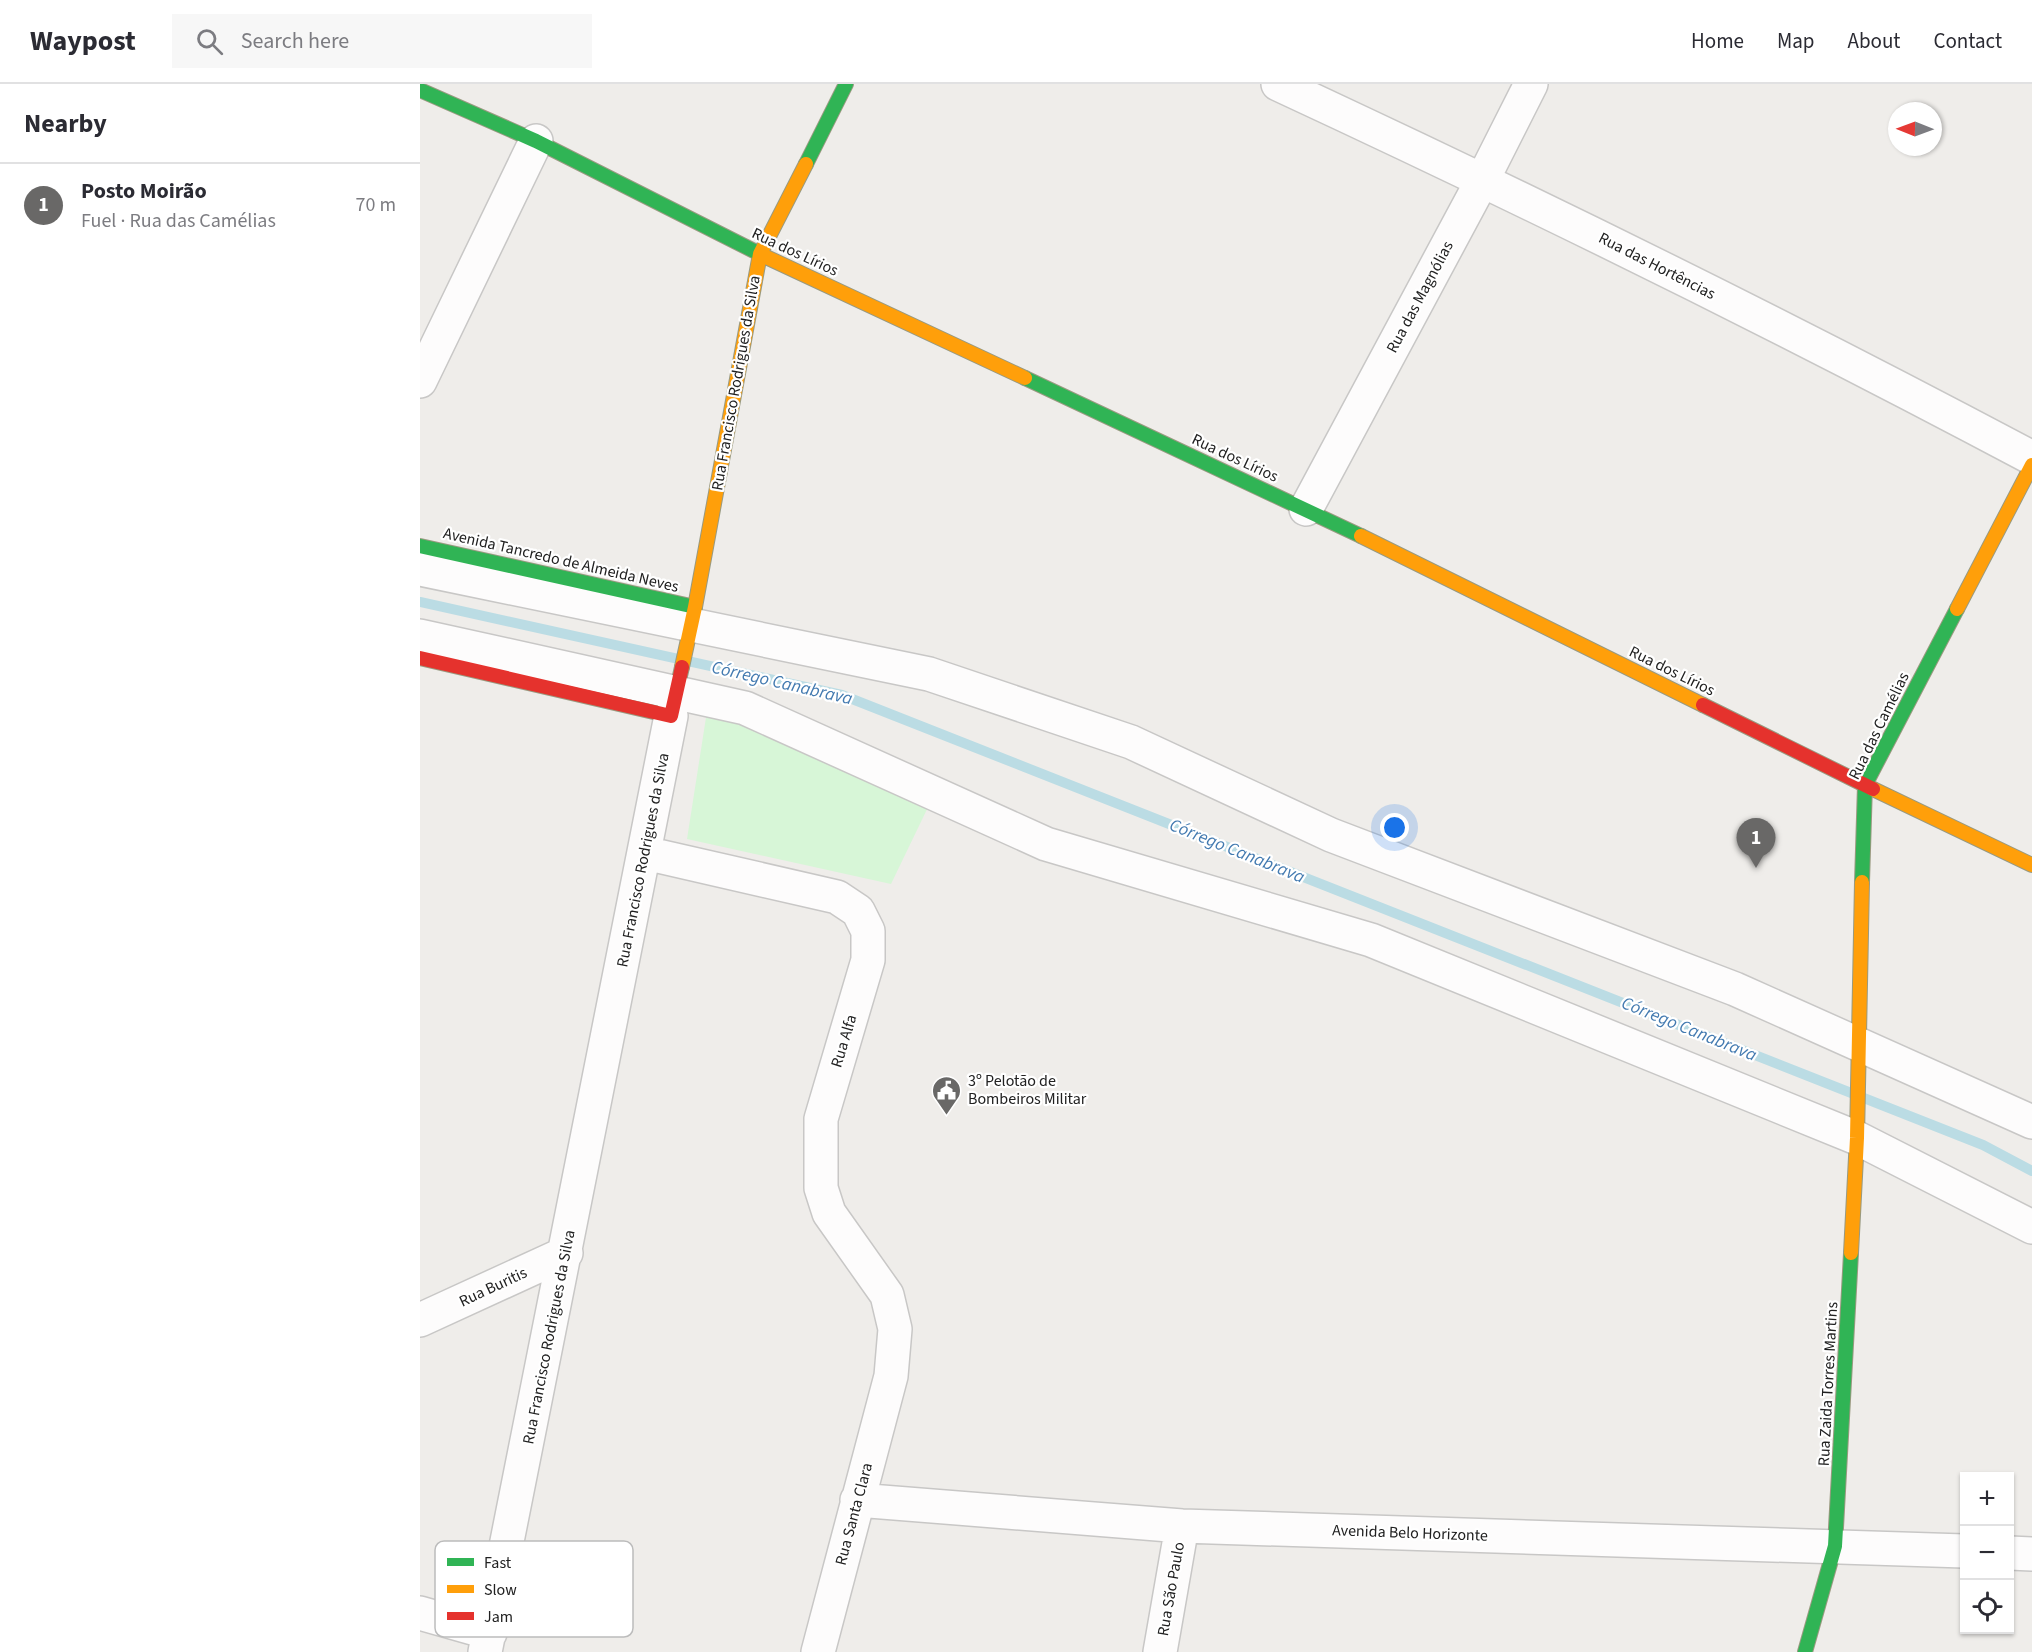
<!DOCTYPE html>
<meta charset="utf-8">
<style>
:root{--surface:#fff;--page:#f7f7f7;--text:#2b2b33;--muted:#7c7c81;--line:#e1e1e2;--accent:#696867}
body{margin:0;font-family:"Source Sans 3",sans-serif;background:var(--page);color:var(--text)}
.controls{position:absolute;right:18px;bottom:18px;display:grid;overflow:hidden;border-radius:0px;box-shadow:0 2px 4px #0004}
.controls button{width:54px;height:54px;display:grid;place-items:center;padding:0;border:0;border-bottom:2px solid var(--line);background:var(--surface);color:var(--text);font:30px sans-serif}
.compass{position:absolute;left:1468px;top:18px;width:54px;height:54px;border-radius:50%;background:var(--surface);box-shadow:0 2px 4px #0004;rotate:271deg}
.you{position:absolute;left:975px;top:744px;width:21px;height:21px;margin:-15px;border:4px solid #fff;border-radius:50%;background:#1a73e8;box-shadow:0 0 0 9px #1a73e833}
.badge{display:grid;place-items:center;width:39px;height:39px;border-radius:50%;background:var(--accent);color:#fff;font-size:20px;font-weight:700}
.pin{position:absolute;translate:-50% -50px;filter:drop-shadow(0 2px 3px #0008)}
.pin::after{content:'';position:absolute;top:32px;width:21px;height:18px;background:inherit;clip-path:polygon(0 0,100% 0,50% 100%)}
.list{margin:0;padding:0;list-style:none}
h2{display:flex;justify-content:space-between;align-items:center;height:78px;margin:0;padding:0 24px;font-size:26px}
h2 small{font-size:20px;font-weight:400;color:var(--muted)}
.list li{display:grid;grid-template-columns:39px 1fr auto;gap:18px;align-items:center;box-sizing:border-box;height:84px;padding:0 24px;border-top:2px solid var(--line)}
.list b{display:block;font-size:22px;white-space:nowrap}
.list p{margin:0;font-size:20px;white-space:nowrap;color:var(--muted)}
.list em{font-size:20px;font-style:normal;color:var(--muted)}
.icon{flex:none;width:33px;height:33px;fill:none;stroke:currentColor;stroke-width:2;stroke-linecap:round;stroke-linejoin:round}
.map{position:relative;flex:none;width:1612px;height:1568px;overflow:hidden}
header{display:flex;align-items:center;gap:36px;box-sizing:border-box;height:84px;padding:0 30px;background:var(--surface);border-bottom:2px solid var(--line)}
header strong{font-size:28px}
nav{display:flex;gap:33px;margin-inline-start:auto;font-size:21px}
.search{width:420px;height:54px;background:var(--page);display:flex;align-items:center;gap:15px;box-sizing:border-box;padding:0 21px;border-radius:0px;color:var(--muted);font-size:22px}
main{display:flex}
aside{flex:1;background:var(--surface)}
.map>svg:first-child{display:block}
.park{fill:#d7f6d7}
.lines{fill:none;stroke-linecap:round;stroke-linejoin:round}
.stream{stroke:#bbdce4;stroke-width:10}
.street-casing{stroke:#c8c7c6;stroke-width:36}
.fast-casing{stroke:#999a80;stroke-width:16}
.slow-casing{stroke:#999a80;stroke-width:16}
.jam-casing{stroke:#999a80;stroke-width:16}
.street{stroke:#fdfcfc;stroke-width:33}
.fast{stroke:#30b455;stroke-width:14}
.slow{stroke:#ff9f0a;stroke-width:14}
.jam{stroke:#e5322d;stroke-width:14}
.labels{text-anchor:middle;dominant-baseline:central;stroke-width:4.5;stroke-linejoin:round;paint-order:stroke}
.street-label{font-size:16px;fill:#212121;stroke:#fff}
.poi-label{font-size:16px;fill:#212121;stroke:#fff;text-anchor:start}
.water-label{font-size:18px;font-style:italic;fill:#437ab0;stroke:#fff}
.key{fill:#fff;stroke:#bcbcbc;stroke-width:1.5}
.key-label{font-size:16px;fill:#212121}
</style>
<header>
<strong>Waypost</strong>
<div class="search"><svg class="icon" aria-label="search" viewBox="0 0 24 24"><circle cx="10" cy="10" r="6"/><path d="M15 15l6 6"/></svg>Search here</div>
<nav><a>Home</a><a>Map</a><a>About</a><a>Contact</a></nav>
</header>
<main>
<aside>
<h2>Nearby<small></small></h2>
<ul class="list">
<li><span class="badge">1</span><div><b>Posto Moirão</b><p>Fuel · Rua das Camélias</p></div><em>70 m</em></li>
</ul>
</aside>
<div class="map">
<svg width="1612" height="1568" viewBox="0 0 1612 1568">
<rect width="100%" height="100%" fill="#efedea"/>
<!-- park -->
<path class="park" d="M287,627L511,717L471,800L267,755Z"/>
<g class="lines">
<!-- stream -->
<path class="stream" d="M0,518L422,611L1563,1061L1612,1087"/>
<defs>
<path id="street" d="M858,0C1112,118 1364,242 1612,374
M0,297L116,57
M886,425L1063,95L1111,0
M0,485L509,590L711,658L911,751L1315,905L1612,1038
M0,552L325,624L626,760L951,856L1437,1054L1612,1143
M225,769L417,813L438,827L448,847V876L401,1035V1104L409,1129L467,1211L475,1245L471,1292L398,1568
M0,1236L146,1169
M437,1416L762,1442L1544,1467
M1590,1469L1612,1470
M0,1529L70,1549
M65,1568L251,632
M740,1568L762,1442"/>
<path id="fast" d="M0,6L116,57L344,172
M386,80L426,0
M605,294L941,452
M0,462L275,523
M1442,798L1445,701L1537,525
M1385,1568L1415,1462L1431,1169"/>
<path id="slow" d="M344,172L605,294
M941,452L1283,621
M1537,525L1612,381
M262,583L275,523L340,170L386,80
M1453,705L1612,781
M1431,1169L1437,1054L1442,798"/>
<path id="jam" d="M0,574L251,632L262,583
M1283,621L1453,705"/>
</defs>
<!-- street casing -->
<use href="#street" class="street-casing"/>
<!-- fast casing -->
<use href="#fast" class="fast-casing"/>
<!-- slow casing -->
<use href="#slow" class="slow-casing"/>
<!-- jam casing -->
<use href="#jam" class="jam-casing"/>
<!-- street -->
<use href="#street" class="street"/>
<!-- fast -->
<use href="#fast" class="fast"/>
<!-- slow -->
<use href="#slow" class="slow"/>
<!-- jam -->
<use href="#jam" class="jam"/>
</g>
<!-- icons -->
<defs>
<symbol id="civic-pin" viewBox="-11 -11 22 30"><path d="M0 17L-7.5 6A9.5 9.5 0 1 1 7.5 6Z" fill="#696867" stroke="#fff"/><path d="M-.6-6.5H3V-4.5H.6V-3L4-1V1h2V6H-6V1h2V-1L-.6-3ZM-1.2 2.5V6h2.4V2.5Z" fill="#fff"/></symbol>
</defs>
<g fill-rule="evenodd">
<use href="#civic-pin" x="510" y="990" width="33" height="45"/>
</g>
<g class="labels">
<!-- street labels -->
<g class="street-label">
<text transform="translate(375 168) rotate(25)">Rua dos Lírios</text>
<text transform="translate(1237 182) rotate(27)">Rua das Hortências</text>
<text transform="translate(1000 213) rotate(-62)">Rua das Magnólias</text>
<text transform="translate(316 299) rotate(-80)">Rua Francisco Rodrigues da Silva</text>
<text transform="translate(815 374) rotate(25)">Rua dos Lírios</text>
<text transform="translate(141 476) rotate(13)">Avenida Tancredo de Almeida Neves</text>
<text transform="translate(1252 587) rotate(26)">Rua dos Lírios</text>
<text transform="translate(1459 642) rotate(-64)">Rua das Camélias</text>
<text transform="translate(223 776) rotate(-79)">Rua Francisco Rodrigues da Silva</text>
<text transform="translate(424 957) rotate(-73)">Rua Alfa</text>
<text transform="translate(73 1203) rotate(-25)">Rua Buritis</text>
<text transform="translate(129 1253) rotate(-79)">Rua Francisco Rodrigues da Silva</text>
<text transform="translate(1408 1300) rotate(-87)">Rua Zaida Torres Martins</text>
<text transform="translate(434 1430) rotate(-75)">Rua Santa Clara</text>
<text transform="translate(990 1449) rotate(2)">Avenida Belo Horizonte</text>
<text transform="translate(751 1505) rotate(-80)">Rua São Paulo</text>
</g>
<!-- poi labels -->
<g class="poi-label">
<text x="548" y="997">3º Pelotão de<tspan x="548" dy="18">Bombeiros Militar</tspan></text>
</g>
<!-- water labels -->
<g class="water-label">
<text transform="translate(362 599) rotate(13)">Córrego Canabrava</text>
<text transform="translate(817 767) rotate(22)">Córrego Canabrava</text>
<text transform="translate(1269 945) rotate(22)">Córrego Canabrava</text>
</g>
</g>
<!-- legend -->
<rect x="15" y="1457" width="198" height="96" rx="9" class="key"/>
<rect x="27" y="1474" width="27" height="8" fill="#30b455"/>
<rect x="27" y="1501" width="27" height="8" fill="#ff9f0a"/>
<rect x="27" y="1528" width="27" height="8" fill="#e5322d"/>
<g class="key-label">
<text x="64" y="1484">Fast</text>
<text x="64" y="1511">Slow</text>
<text x="64" y="1538">Jam</text>
</g>
</svg>
<div class="controls">
<button>+</button>
<button>−</button>
<button><svg class="icon" aria-label="locate" viewBox="0 0 24 24"><circle cx="12" cy="12" r="6"/><path d="M12 2v4M12 18v4M2 12h4M18 12h4"/></svg></button>
</div>
<svg class="compass" viewBox="-18 -18 36 36"><path d="M0-13l5 13h-10z" fill="#e53935"/><path d="M0 13l5-13h-10z" fill="#7c7c81"/></svg>
<div class="you"></div>
<div class="pin badge" style="left:1336px;top:784px">1</div>
</div>
</main>
